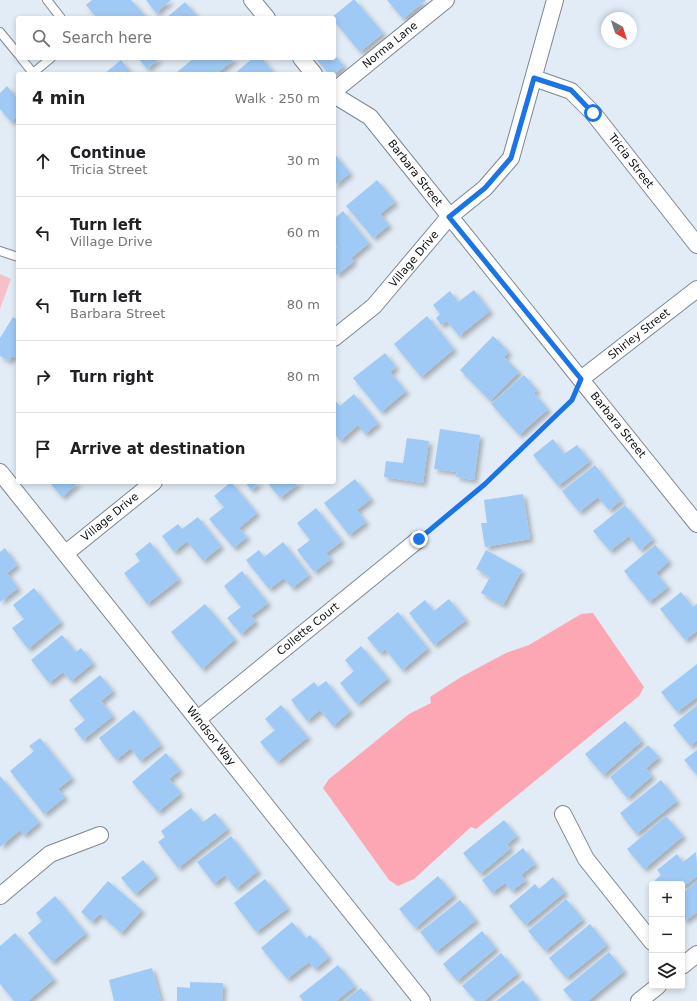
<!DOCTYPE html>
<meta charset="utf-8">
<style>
:root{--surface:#fff;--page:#f6f6f6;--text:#202124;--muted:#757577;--line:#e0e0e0}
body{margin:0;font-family:"DejaVu Sans",sans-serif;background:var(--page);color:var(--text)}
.controls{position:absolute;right:12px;bottom:12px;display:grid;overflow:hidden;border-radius:4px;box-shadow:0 2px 6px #0003}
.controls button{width:36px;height:36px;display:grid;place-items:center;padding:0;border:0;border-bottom:1px solid var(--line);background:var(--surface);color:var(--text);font:20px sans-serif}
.compass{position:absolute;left:601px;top:12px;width:36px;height:36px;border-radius:50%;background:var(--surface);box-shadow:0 2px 6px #0003;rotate:141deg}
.stop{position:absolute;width:12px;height:12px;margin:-9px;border:3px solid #1a73e8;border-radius:50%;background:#fff}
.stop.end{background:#1a73e8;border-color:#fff;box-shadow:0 1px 4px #0008}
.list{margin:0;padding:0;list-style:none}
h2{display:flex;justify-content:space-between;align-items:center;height:52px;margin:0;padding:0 16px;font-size:17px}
h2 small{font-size:13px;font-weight:400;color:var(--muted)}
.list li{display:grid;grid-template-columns:26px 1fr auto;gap:12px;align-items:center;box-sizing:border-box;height:72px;padding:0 16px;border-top:1px solid var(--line)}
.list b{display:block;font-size:15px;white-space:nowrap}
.list p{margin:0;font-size:13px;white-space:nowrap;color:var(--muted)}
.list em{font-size:13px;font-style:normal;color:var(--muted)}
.icon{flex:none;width:22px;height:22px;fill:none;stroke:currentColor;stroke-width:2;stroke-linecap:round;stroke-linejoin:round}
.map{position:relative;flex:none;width:697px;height:1001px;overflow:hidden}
.search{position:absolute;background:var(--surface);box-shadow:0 2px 6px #0003;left:16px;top:16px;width:320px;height:44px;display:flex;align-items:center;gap:10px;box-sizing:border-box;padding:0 14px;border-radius:4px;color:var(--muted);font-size:15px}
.panel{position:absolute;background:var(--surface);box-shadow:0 2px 6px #0003;left:16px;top:72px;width:320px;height:412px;border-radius:4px}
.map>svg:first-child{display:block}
.green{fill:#f5c0c7}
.water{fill:#fda7b4}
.building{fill:#9fcaf6;filter:url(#shadow)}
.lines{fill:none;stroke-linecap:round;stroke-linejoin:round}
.lane-casing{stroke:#7e8790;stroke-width:10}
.street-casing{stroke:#7e8790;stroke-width:18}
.path{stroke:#828990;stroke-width:2.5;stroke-dasharray:2 2;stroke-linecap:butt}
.lane{stroke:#fff;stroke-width:8}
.street{stroke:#fff;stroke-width:16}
.route{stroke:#1a73e8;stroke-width:5}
.labels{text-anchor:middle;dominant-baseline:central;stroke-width:3;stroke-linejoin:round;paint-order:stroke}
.street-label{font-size:11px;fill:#0a0e11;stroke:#fff}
</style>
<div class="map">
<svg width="697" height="1001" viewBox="0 0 697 1001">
<defs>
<filter id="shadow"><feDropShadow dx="3.5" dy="3.5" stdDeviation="2" flood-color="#0004"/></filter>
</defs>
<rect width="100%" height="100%" fill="#e2ecf6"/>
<!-- green -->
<path class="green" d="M0,274L11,279L0,309Z"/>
<!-- water -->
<path class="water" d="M593,613L644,687L639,696L476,829L471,827L414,879L398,886L389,880L323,788L329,779L409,714L431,703L430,697L461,677L506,653L529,645L581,614Z"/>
<!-- building -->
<path class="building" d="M92,0H131L147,18H97L86,5Z
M146,0H171L156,13Z
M353,0H355L383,33L360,52L334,21V18H331Z
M387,0H426L403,19Z
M185,2L199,18H166Z
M334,54L344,66L334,74H329L315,58H334Z
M138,58H160L147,69Z
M194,58H236L216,74H179L177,72Z
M253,58H262L275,74H234Z
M121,60L132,74H104Z
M7,86L18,99V116L11,122L0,109V93Z
M334,153L350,173L334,186Z
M377,180L395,202L380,214L389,225L373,238L346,206Z
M343,211L369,243L351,258L354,261L337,275L334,271V250L337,248L334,244V219Z
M474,290L490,311L459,336L447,321L441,325L436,318L440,314L433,305L450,291L458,302Z
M427,316L454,349L421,377L394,344Z
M13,317L18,320V359L12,356L9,361L0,356V338Z
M493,336L509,352L504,357L519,372L490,401L460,370Z
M385,353L396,367L390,372L406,391L381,412L353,378Z
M524,375L537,390L534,393L548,409L519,435L491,404Z
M354,394L378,423L365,434L358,425L340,441L334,433V399L340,406Z
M440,429L480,435L474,480L456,477L457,472L434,469Z
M407,438L429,441L423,483L384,477L386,461L403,463Z
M553,439L564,454L577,445L590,461L558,486L533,455Z
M595,465L622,500L609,510L598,497L579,512L562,491Z
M355,479L371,499L357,510L366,522L349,535L324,503Z
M49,482H79L62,497Z
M231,482L257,513L239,528L247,537L234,548L209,519L224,507L214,496Z
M245,482H260L251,490Z
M267,482H298L299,483L280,498Z
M523,494L530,539L485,547L481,523H487L484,500Z
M625,505L653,539L640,550L629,536L610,551L593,531Z
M316,508L342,541L326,553L331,559L314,572L297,550L310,540L297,523Z
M198,517L221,546L203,561L187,541L174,552L162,536L178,524L182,529Z
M150,542L179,579L147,604L124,573L140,561L135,554Z
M283,542L309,575L292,588L284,578L269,589L246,560L259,550L264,557Z
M655,545L669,561L656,573L668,587L649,602L624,571Z
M5,548L17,565L7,573L18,588L0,602V552Z
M486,550L522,570L503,605L481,593L490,577L476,569Z
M242,571L268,603L251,616L256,621L241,634L227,618L241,607L224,586Z
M34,588L61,622L28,649L12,628L24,619L13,605Z
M681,592L693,607L697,604V631L685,640L660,609Z
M449,599L466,620L434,645L409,613L425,600L434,611Z
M205,604L235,639L202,669L171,632Z
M398,612L428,648L402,670L385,649L380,653L367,638Z
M62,635L76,652L81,648L93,663L71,681L63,672L49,683L31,660Z
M361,646L388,678L357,704L340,683L354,671L345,660Z
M697,664V697L677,712L661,692Z
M100,675L113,691L101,701L113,716L83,740L74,729L85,720L69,700Z
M326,681L350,711L333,726L320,710L307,721L291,700L314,682L318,687Z
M281,705L308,737L277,762L260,742L275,730L265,719Z
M697,705V740L690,746L673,725Z
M134,710L161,745L140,761L131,748L116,760L99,738Z
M625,721L642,741L603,775L585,754Z
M40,738L72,778L58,789L65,797L44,814L10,771L34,751L29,746Z
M648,745L659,757L646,768L652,776L627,798L610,777Z
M697,750V775L684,760Z
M166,753L180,770L169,779L181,793L158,812L132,782Z
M0,776L39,822L24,835L20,830L0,847Z
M661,780L677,801L636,834L620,813Z
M191,808L203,822L215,813L228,829L178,868L158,842L165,837L161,831Z
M666,816L683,836L644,869L627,849Z
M504,820L517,836L507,844L511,848L480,874L463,853Z
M231,836L258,871L236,889L225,875L214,884L197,862Z
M523,848L535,864L521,875L526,880L512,891L505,883L492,893L482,880Z
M696,852L697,876L682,888V884H656L654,881L661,875L657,870L677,854L683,862Z
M143,860L156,876L135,894L121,878Z
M438,876L454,895L415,928L399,909Z
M553,877L565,892L525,925L509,906L535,884L539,889Z
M265,879L288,908L256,932L234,903Z
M108,881L142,910L121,933L100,914L92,922L81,912Z
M697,881V912L685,921L682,917V894Z
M55,896L86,933L52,962L28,933L42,921L36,913Z
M566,899L583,919L545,951L528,931Z
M460,900L476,920L436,952L420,932Z
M292,922L306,938L310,935L329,957L315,969L309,962L287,979L261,948Z
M590,924L607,945L566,978L549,958Z
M482,931L496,948L457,981L443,964Z
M15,933L54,979L28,1001H14L0,984V946Z
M609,952L624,971L588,1001H573L563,990Z
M501,953L518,973L484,1001H476L462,986Z
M338,965L355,986L336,1001H303L299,996Z
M152,968L161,1001H114L109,980Z
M523,980L539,1001H496Z
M190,982L223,983L222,1001H177V987L190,988Z
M361,988L371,1001H344Z"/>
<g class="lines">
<defs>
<path id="lane" d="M47,0L61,18
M0,32L18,54
M21,58L33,73L51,58
M0,251L18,257"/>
<path id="street" d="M252,0L267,18
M301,58L314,74
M534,78L571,91L593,113L697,245
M334,91L446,0
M334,95L370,117L697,524
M334,338L374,306L449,217L485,188L511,158L555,0
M581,379L697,289
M0,472L422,1001
M66,553L154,482
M198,719L419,539
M563,814L586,859L652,942
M0,896L50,854L100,835
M682,966L697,954
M639,1001L658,986"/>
</defs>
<!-- lane casing -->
<use href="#lane" class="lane-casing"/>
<!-- street casing -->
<use href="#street" class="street-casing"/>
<!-- path -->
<path class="path" d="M432,529L485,484L573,398"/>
<!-- lane -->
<use href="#lane" class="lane"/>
<!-- street -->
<use href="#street" class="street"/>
</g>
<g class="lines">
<!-- route -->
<path class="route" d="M419,539L485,484L572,400L581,379L449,217L485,188L511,158L534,78L571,90L593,113"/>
</g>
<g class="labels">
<!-- street labels -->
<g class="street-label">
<text transform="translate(390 45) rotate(-39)">Norma Lane</text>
<text transform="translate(631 161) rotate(52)">Tricia Street</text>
<text transform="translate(415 173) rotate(52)">Barbara Street</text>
<text transform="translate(414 259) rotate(-50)">Village Drive</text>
<text transform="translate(639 334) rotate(-38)">Shirley Street</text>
<text transform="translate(618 425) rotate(51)">Barbara Street</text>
<text transform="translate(110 517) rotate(-39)">Village Drive</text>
<text transform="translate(308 629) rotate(-39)">Collette Court</text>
<text transform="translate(211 736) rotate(52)">Windsor Way</text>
</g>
</g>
</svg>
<div class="controls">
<button>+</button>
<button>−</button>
<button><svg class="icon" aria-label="layers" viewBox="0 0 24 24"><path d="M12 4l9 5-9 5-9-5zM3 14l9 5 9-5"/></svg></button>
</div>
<svg class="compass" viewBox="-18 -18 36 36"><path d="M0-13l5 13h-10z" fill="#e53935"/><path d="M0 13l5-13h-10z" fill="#757577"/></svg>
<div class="stop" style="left:593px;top:113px"></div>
<div class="stop end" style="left:419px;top:539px"></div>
<div class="search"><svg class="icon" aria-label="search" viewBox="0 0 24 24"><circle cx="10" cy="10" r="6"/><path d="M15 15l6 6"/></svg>Search here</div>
<section class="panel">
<h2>4 min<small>Walk · 250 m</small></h2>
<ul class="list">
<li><svg class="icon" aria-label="ahead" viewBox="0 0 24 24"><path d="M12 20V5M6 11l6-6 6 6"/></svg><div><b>Continue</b><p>Tricia Street</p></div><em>30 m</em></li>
<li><svg class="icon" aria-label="left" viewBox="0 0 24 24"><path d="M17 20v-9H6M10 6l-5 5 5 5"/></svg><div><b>Turn left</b><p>Village Drive</p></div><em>60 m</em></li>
<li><svg class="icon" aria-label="left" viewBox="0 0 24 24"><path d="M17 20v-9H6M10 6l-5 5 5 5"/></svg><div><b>Turn left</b><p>Barbara Street</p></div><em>80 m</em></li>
<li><svg class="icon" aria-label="right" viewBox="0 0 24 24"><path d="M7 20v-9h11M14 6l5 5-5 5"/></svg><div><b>Turn right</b></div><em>80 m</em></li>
<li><svg class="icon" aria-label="arrive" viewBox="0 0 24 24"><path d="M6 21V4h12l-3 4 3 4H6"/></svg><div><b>Arrive at destination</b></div></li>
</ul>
</section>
</div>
